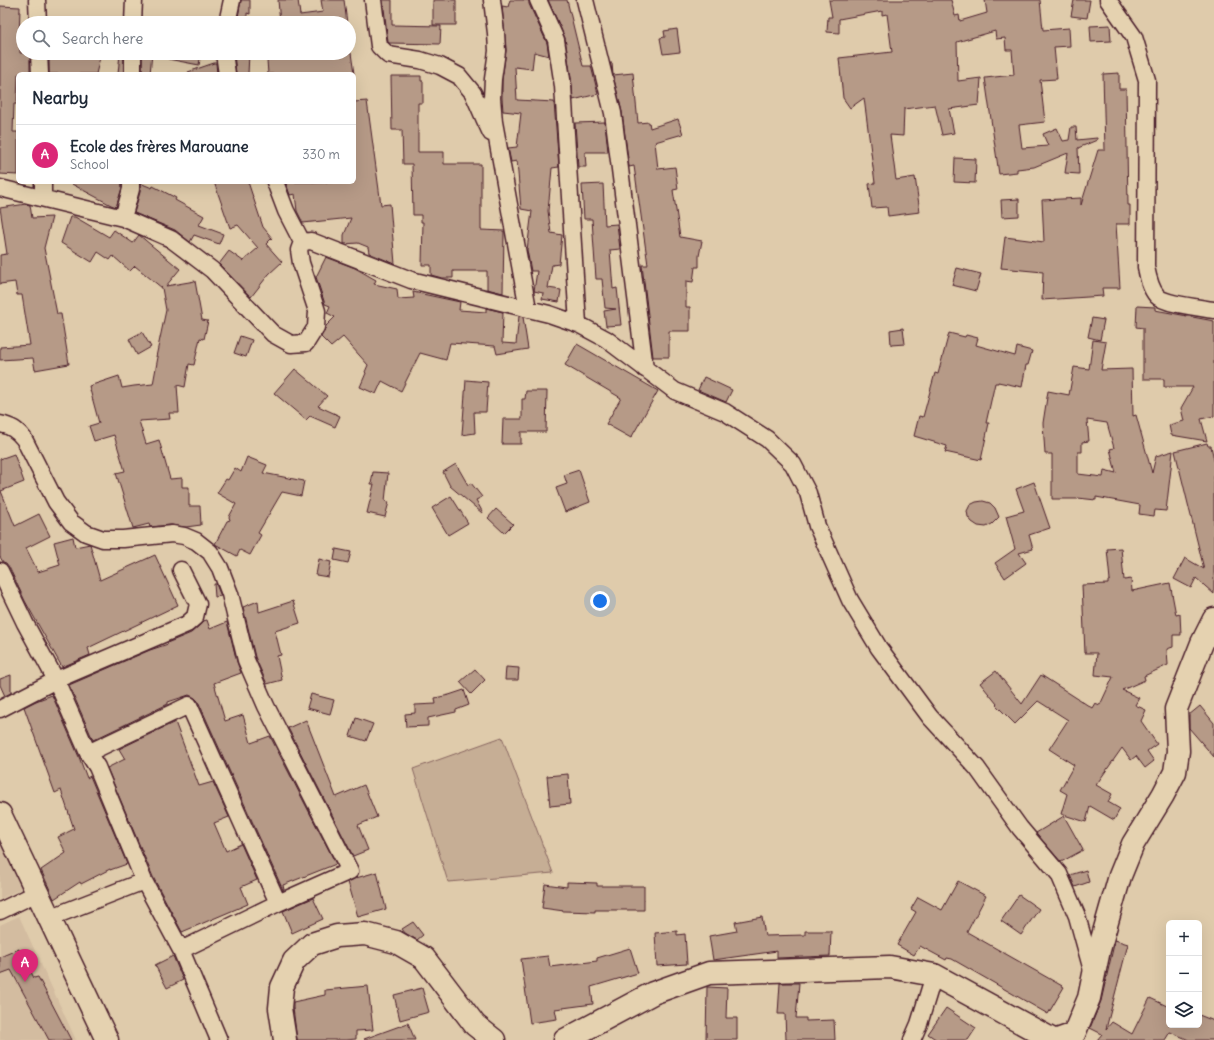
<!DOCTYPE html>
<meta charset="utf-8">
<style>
:root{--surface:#fff;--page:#f2f2f3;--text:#1f2937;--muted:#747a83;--line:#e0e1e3;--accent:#db2777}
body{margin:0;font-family:Delius,sans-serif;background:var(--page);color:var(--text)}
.controls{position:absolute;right:12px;bottom:12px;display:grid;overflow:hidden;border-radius:6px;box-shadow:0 4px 16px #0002}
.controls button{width:36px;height:36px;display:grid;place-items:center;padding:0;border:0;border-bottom:1px solid var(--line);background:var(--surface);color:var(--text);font:20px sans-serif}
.you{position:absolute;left:600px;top:601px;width:14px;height:14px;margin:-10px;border:3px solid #fff;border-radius:50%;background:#1a73e8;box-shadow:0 0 0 6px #1a73e833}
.badge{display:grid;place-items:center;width:26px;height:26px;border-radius:50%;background:var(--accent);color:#fff;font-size:13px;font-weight:700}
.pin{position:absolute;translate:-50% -33px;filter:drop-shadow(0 1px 2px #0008)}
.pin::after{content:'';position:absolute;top:21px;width:14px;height:12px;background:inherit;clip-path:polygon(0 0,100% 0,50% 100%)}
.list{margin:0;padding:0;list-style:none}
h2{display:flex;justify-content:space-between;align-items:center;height:52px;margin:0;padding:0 16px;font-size:17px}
h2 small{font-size:13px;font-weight:400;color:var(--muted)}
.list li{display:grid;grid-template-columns:26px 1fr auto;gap:12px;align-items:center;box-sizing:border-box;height:60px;padding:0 16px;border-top:1px solid var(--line)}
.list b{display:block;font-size:15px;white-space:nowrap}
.list p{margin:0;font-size:13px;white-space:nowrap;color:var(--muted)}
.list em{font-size:13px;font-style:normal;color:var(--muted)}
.icon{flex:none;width:22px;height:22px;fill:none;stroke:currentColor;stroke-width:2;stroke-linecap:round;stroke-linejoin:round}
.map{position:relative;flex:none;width:1214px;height:1040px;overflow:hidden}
.search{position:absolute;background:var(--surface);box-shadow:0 4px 16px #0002;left:16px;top:16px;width:340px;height:44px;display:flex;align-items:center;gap:10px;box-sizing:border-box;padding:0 14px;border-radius:22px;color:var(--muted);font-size:15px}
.panel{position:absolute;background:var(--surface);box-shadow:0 4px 16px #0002;left:16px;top:72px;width:340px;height:112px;border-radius:6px}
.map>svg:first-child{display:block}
.built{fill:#d3bca0}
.green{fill:#c6ae95;stroke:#886660}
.building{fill:#b69a87;stroke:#4a1f2b;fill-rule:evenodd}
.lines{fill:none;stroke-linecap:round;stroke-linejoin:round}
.street-casing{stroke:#4a1f2b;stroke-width:19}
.secondary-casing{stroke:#4a1f2b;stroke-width:25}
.street{stroke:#e5d2b0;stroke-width:16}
.secondary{stroke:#e5d2b0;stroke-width:22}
</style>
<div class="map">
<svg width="1214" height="1040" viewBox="0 0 1214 1040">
<rect width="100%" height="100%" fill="#dfcbab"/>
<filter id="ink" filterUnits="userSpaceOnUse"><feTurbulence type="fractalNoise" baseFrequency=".025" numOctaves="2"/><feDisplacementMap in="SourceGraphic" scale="8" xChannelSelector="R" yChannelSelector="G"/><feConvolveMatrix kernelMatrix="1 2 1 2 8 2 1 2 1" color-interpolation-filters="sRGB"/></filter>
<g filter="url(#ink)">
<!-- built -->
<path class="built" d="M0,832L27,886L0,899Z
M19,916L76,1040H0V925Z"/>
<!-- green -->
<path class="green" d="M502,737L553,873L448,882L413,769Z"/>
<!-- building -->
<path class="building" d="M241,0H250V14L247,13V23H237Z
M278,0H298L300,15L323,12L321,0H344L347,23H280Z
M383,0H392V25L441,26L440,44L389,43L388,42Z
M433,0H456V25H433Z
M510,0H529V4L547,43L549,56L534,52L532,69L515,67L517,100L554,102L559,167L552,168L548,211L551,233L562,235L559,264L552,265L548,288L561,290L559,302L542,299L543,293L534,291L537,271H531L527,250L532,211L521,209L517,161L511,162L508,148L517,147L521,113L503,111L502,98V80L506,50L502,6L508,7Z
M548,0H567L583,66H591L598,94L573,100L572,85L565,38Z
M829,0H951L955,16L959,15L960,21L987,13L985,0H1040L1043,30L1069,28L1070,46L1054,47L1057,79L1040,80L1045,122L1019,125L1022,148L1048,146L1043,134L1057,128L1063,141L1069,140L1071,127H1076L1077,140L1097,138V140L1078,148L1079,174L1065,173L1068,153L1034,167L1017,169V172L999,174L985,78L1014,75L1012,50H1006L1005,38L996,39L995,31L957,42L958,81L981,78L979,105L949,109L954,133L942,135L935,105L904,109L903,136L890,135L896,180L915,177L920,212L888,216L887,207L872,208L869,184L875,183L864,98L850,108L843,98L839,58L892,52L887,14L882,15V11L839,19V33L827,32L828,17H832Z
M1074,0H1090L1087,18L1071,16Z
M0,6L20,7L19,44H20V53H30V74H18L17,104H14L13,132H18V175L0,174Z
M1110,25L1111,41L1091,42L1090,26Z
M677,29L680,52L663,54L660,38L665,37L664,31Z
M49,53H101L96,74H49Z
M120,53H124V74H118Z
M142,53H152L150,74H142Z
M168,53H201L199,65L168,59Z
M234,53H249L248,74H236Z
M283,53H351L354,74H268L267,60L284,58Z
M214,63H216L217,74H189L188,72Z
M610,63H612L613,75L633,73L638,123L649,122L650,128L678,119L683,134L655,142L658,169L675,167L678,189L673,190L680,237L702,241L699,256V267H695L693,282L686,281V307H690V331H669V357H653L642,265H648L634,166L629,167L622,112Z
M1119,73V89H1126L1128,205H1130V224H1116L1120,288H1102L1103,296L1042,300L1043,272L1001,268L1005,237L1044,242L1042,200L1081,198V205L1098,150H1105L1103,74Z
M391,76H421V81H423V103H418V152H444V164H481V230L504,231L503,293L487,289V271H453V278H442L431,275V265H422L423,222H421V215H413L412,164H403L402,130H392Z
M367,101L381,205L390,204L395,264L369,253L368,247L358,243L344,244V235L351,218L303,223L297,211L295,194L290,195L287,186L286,182H314V183L354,182V102Z
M605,122L608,152H585L586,167H578L575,123Z
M955,158L976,159L975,183L954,182Z
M68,182H122V188L116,207L111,205Z
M214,182H248L263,227L272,238L266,244L282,262L269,274L251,297L219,264L229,251L243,261L258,248L238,225L230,228Z
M140,183L152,188L153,186L176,198L175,200L204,216L199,225L223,234L219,244L194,235L190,242L175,230L134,213L140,192Z
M603,184L605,225L617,224L620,249L610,250L613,289L617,288L621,325L606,326L604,311L616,309L605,308L602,279H596L592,219H584L582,185Z
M1019,199V216L1002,217L1001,200Z
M26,204L30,205L32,218L52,217L44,248L57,314H61L69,364L35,370L33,358L0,360V347L30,345L22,295H17L15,282L0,284V255L7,254L0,208Z
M70,217H75L109,237L114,230L133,243L139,235L180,269L166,286L195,281L202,320L208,321L204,339L200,338L194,365L189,364L185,387L177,385L179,413H169L170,419L139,421L146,444L159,440L170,479L182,478V487H189V506H200L201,525L186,527L171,525L150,527L149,524L133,528L116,473L125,471L114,435L94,441L89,426L99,423L89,386L119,376L122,388L134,386L153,384L158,357H156L166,310L162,288L135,266L130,271L113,256L110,260L98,252L92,262L61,243Z
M326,257L355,268L376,280L374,284L397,289L398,299L414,298L413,292L460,302L459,310L486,312V308L503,312L502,343L516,344L519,316L523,317L528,349L497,354L495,346L450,343L446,360L420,353L401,391L382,381L376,394L360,387L366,373L365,372L368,365L343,337L331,347L321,337L324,332L326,326L335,317L327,313L330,306L325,304L316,277Z
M957,268L981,274L976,291L952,285Z
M1137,306L1155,307V310L1214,321V416L1201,419L1207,441L1171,435L1169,425L1184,421L1181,408L1193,387H1164V379H1143V328L1136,327Z
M1092,318L1104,320L1100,340L1088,337Z
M903,328L905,344L891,345L890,330Z
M142,332L151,347L137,355L129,339Z
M949,333L965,337L966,335L978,338L976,345L1015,356L1017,347L1032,351L1028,365H1026L1022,387L998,382V383H995L986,423H989L981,460L945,452L947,446L914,436L919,416L923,417L935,373L938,374Z
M240,336L252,340L246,357L234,353Z
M1093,340L1106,342L1101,370L1132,369L1133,416L1136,415L1152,473L1156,456L1173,451L1166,511L1155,510L1154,516L1139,514L1140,505L1096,497V500L1078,498V499H1052V454H1045L1043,423L1048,391L1069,395L1074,367L1089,369ZM1087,420L1107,423L1114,448L1110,449L1116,473L1104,470L1103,477L1078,474V452H1082V442L1089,441Z
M577,344L658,391L631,438L606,424L621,398L565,365Z
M295,369L327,396L318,406L340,416L335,427L310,416L306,420L274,393Z
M704,377L732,390L726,402L698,390Z
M466,380L488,382L486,412H474L475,433L462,435Z
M526,391H547L546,432H521V444H502L503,419H522V399H525Z
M1207,443L1208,446H1211L1214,460V594L1196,578L1191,588L1174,579L1185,558L1204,569L1175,451Z
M14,454L24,482L1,491L15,526L39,514L50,536L26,548L38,572L60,565L54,542L73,537L75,547L90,544L100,580L155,555L178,605L88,648L90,655L62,667L25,601L9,567L6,563L3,562L0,557V459Z
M247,457L267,465L263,473L304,481L301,496L282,492L258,533L261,535L250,555L240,550L237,556L215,544L227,521L230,520L229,517L236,504L217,493L226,479L228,480L235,468L241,472Z
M456,464L468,485L471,483L482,497L476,500L483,513H482L450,486L443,472Z
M579,470L590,502L565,512L556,488L567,484L564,475Z
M373,472L388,473L385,501L389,502L385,517L367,513L374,484H371Z
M1034,482L1050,528L1029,535L1033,549L1019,553L1026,563L1005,578L995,563L1015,549L1006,516L1024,511L1016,489Z
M451,496L468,523L448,535L432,508Z
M983,501L990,503L995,508L999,517L992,524L986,527L978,526L972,522L968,517L967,511L970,505L976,502Z
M496,509L513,524L504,533L488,518Z
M1121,548L1124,580L1131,579L1132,591L1170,583L1176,615L1180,614L1181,635H1173V647L1167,649L1168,665L1144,676L1145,680L1122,690L1139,698L1135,705L1146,710L1141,721L1157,744L1147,751L1154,761L1145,768L1136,756L1131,760L1122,748L1096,785L1112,794L1108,802L1120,809L1114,820L1090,806L1086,822L1061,814L1067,794L1060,790L1074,765L1049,749L1068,720L1038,701L1015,724L996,705L997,704L980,683L996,671L1022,704L1041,675L1092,708L1095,703L1100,705L1113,677L1095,675L1097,653H1085L1082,585L1108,584V581L1110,580L1107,549Z
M336,549L351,552L348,563L334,560Z
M319,559L331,562L328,577L316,575Z
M214,584H216L221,596L215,597Z
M258,601L259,612L293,601L300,623L275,631L281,655L277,656L282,680L267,684L255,657L243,607Z
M207,620L210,629L227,622L237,662L241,673L214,683L225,721L243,715L251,743L270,736L336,864L283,885L284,890H283L198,701L195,698L189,695L168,702V704L93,740L69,685L150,650L168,644L167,643L191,633L201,624L203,621Z
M506,667L519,668L518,680H505Z
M475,669L485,680L471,694L460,682Z
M11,675V693L5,696L0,685V679Z
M464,690L469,705L456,710V712L428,718V726L406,727L405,714L415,713V705L436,704L435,698L449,695Z
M311,694L334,700L330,714L307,708Z
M52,695L79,757L87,778L90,776L127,864L110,870V869L81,884L80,882L54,899L41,870L66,853L58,837L74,829L61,790L55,793L24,707L36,701Z
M1200,706L1214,723V757L1189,728V715Z
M356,718L373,724L366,741L350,736Z
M306,720L336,797L364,785L377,817L358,825L368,850L353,856L288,728Z
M175,722L199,786L213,782L229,817L214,823L226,851L241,844L257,880L241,887L248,904L182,932L153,877L107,768L125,759L119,749Z
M568,774L570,804L550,806L547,776Z
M1064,816L1083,850L1061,862L1036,833Z
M1086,870L1089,882L1075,887L1070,875Z
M377,872L386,909L358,917L348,882L356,878Z
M958,881L986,896L967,932L1064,987L1048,1014L952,959L947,958L946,960L920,946L914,955L897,945L916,912L911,909L918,897L942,910Z
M567,882L597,883V886H644V910H595V912L564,911L542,908L545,884L567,887Z
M1019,895L1039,909L1021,935L1001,921Z
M313,898L323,919L292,933L283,911Z
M762,917L765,936L805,935V931H831L830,956L777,958V951L713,960L709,936L737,931L735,922Z
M413,922L423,935L417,940L405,933L402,929Z
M677,931V935L685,934L687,964L657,966L655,933Z
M1115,940L1128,944L1106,1029L1112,1022L1132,1034L1150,998L1169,1007V1025H1199V1015L1214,1021V1040H1189L1170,1032L1165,1040H1097L1102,1034L1090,1028L1101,1001Z
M630,948L638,973L591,987L593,1004L555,1009L557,1019L530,1023L521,959L548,956L550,967L597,961V958Z
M19,949L34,978L38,977L71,1040H49L11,970L0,974V957Z
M173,956L183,980L167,988L155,965Z
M780,983H799L796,1018H806V1021L834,1020L835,1040H786L785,1014H778Z
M368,986L373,1030L356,1031V1039L346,1040H297L293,1008V1002L325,995V990Z
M707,987L727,988L726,1018H737V1040H706Z
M422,988L429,1012L400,1020L394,995Z
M946,1008L976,1028L968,1040H937L928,1034Z
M408,1023L415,1040H365L364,1039Z"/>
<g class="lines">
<defs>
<path id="street" d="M37,0L38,23
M373,0L379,46L388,55L420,60L440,66L459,76L473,93L484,118L491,133
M492,0L496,33L497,51L493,79L492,98L494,122L528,309
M538,0L556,40L563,86L578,324
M585,0L613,113L645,369
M1108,0L1134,37L1147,80L1146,267C1148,277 1150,288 1157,296C1164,304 1202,308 1214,310
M133,23L134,0
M227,23L232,0
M39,53L40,74
M224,53L227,74
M133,74V53
M43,182V198
M275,182L286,211L302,242
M0,188L123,218L171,239L212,270L273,334L291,344L306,343L316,327L317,311L301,263L299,250L302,242L311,241L411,280L549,314L578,324L606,339L675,391L725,412L767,439L793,464L808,493L817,526L850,600L879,648L930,717L977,768L1020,828L1059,874L1077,916L1093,974
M123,218L131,189V182
M0,424C11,426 17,430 24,439L56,502L71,522L86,533L103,539H123L172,534L184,536L196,541L210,552L220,568L230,594L246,660L266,706L350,871L278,903L181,950
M0,571L25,623L56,680L88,753L97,767L144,881L181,950L219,1040
M0,709L56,680L187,624L195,617L198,604L181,570
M88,753L189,705L278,903
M0,911L37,893
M49,918L144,881
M912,1040L919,1024L934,975"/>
<path id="secondary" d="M0,814L107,1040
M285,1040L280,1008L282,987L294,961L312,944L337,936L365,934L396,942L424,958L475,1025L494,1040
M565,1040L653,993L709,973L890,967L934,975L1053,1040
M1057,1040L1074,1034L1089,998L1099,950L1120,876L1133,844L1163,795L1175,772L1178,751L1176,709L1202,643L1214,619"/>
</defs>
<!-- street casing -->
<use href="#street" class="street-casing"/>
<!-- secondary casing -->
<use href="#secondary" class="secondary-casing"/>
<!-- street -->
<use href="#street" class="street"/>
<!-- secondary -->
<use href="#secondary" class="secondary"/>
</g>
</g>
</svg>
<div class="controls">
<button>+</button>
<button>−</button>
<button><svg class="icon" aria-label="layers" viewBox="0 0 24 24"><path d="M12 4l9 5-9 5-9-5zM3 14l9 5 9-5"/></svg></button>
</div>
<div class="you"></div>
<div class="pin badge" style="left:25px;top:982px">A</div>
<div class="search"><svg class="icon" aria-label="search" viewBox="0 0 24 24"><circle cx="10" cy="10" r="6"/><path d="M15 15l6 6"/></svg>Search here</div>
<section class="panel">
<h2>Nearby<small></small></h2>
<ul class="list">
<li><span class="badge">A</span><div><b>Ecole des frères Marouane</b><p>School</p></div><em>330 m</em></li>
</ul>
</section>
</div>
